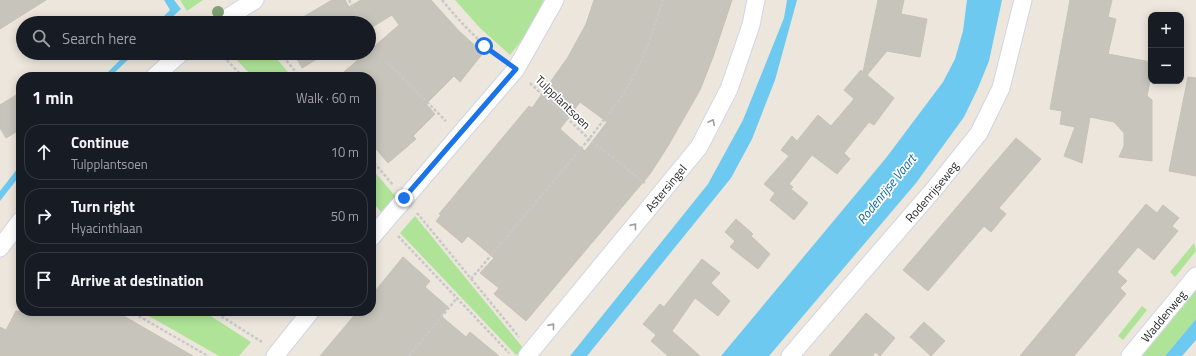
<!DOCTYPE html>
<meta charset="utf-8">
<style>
:root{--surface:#171b24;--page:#242831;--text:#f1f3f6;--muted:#9ea1a6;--line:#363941}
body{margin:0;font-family:"Titillium Web",sans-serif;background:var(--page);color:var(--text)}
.controls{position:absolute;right:12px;top:12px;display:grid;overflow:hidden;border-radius:8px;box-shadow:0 2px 10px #0003}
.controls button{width:36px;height:36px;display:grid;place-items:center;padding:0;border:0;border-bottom:1px solid var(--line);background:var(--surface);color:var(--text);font:20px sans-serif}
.stop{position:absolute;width:12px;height:12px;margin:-9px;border:3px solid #1a73e8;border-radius:50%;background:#fff}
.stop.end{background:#1a73e8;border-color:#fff;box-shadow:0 1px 4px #0008}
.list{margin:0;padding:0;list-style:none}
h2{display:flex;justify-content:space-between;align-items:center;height:52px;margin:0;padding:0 16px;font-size:17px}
h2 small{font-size:13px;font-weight:400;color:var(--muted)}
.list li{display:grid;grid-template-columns:26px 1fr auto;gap:12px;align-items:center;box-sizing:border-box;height:56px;margin:0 8px 8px;padding:0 8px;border:1px solid var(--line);border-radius:16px}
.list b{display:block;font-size:15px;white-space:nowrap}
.list p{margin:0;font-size:13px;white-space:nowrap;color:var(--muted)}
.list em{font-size:13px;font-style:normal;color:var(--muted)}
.icon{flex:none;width:22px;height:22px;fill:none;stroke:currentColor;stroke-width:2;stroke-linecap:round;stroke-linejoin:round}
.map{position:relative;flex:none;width:1196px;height:356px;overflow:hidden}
.search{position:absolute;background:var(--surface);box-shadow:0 2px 10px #0003;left:16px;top:16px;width:360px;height:44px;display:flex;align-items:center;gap:10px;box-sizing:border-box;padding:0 14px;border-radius:22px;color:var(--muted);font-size:15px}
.panel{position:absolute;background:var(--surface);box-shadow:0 2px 10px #0003;left:16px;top:72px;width:360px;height:244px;border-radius:16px}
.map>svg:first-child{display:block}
.green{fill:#afe498}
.water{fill:#6dc9f0}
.building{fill:#c7c4bb;stroke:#c8c2b6;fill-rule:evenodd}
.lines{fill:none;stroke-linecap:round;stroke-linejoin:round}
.minor-casing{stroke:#d1d4e3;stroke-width:19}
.path{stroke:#c8c8c8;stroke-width:2.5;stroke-dasharray:3 2;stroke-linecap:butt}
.minor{stroke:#fff;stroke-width:17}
.tree{fill:#80a171}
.oneway{stroke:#9f9f9f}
.route{stroke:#1a73e8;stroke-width:5}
.labels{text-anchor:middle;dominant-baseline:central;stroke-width:3.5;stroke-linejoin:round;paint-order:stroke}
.street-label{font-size:12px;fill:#2a2a2a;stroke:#fff}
.water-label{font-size:13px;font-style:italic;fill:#0c669d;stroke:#fff}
</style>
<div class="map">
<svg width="1196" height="356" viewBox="0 0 1196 356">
<rect width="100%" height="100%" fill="#ece6dc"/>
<!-- green -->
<path class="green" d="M180,0H203L187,11Z
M455,0H544L526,35L510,55L480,28Z
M230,53H272L292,77H253Z
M371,168L397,198L383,214L371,201Z
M415,216L524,349L516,355L400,233Z
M1194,243L1196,251L1175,277L1170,272Z
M1196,289V319L1165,356H1140Z
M1142,306L1147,310L1123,340L1118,336Z
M140,311H203L251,342L239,356H219Z"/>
<!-- water -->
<path class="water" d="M164,0H174L181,9L166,23H157L170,10Z
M787,0H797L775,80L752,139L731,178L587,356H570L708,184L743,120L784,18Z
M967,0H1002L989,61L978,88L964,117L916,183L769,356H721L886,158L943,82L955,59L963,31Z
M127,53H135L110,77H103Z
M21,164V174L0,201V191Z
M1196,319V340L1182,356H1165Z"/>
<!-- building -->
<path class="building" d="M0,0H46L0,29Z
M332,0H345L349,7L361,0H431L458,30L483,53L460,82L454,76L426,104L435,114L413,136L416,139L388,163L371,143V77H338L366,53H369V51L399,25L392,15L369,29V23H293Z
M594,0H732L713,57L700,90L668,146L650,174L526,321L494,294L499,288L480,273L494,258L468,236L462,243L436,221L441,215L439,214L529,106L532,108L568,57L586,24ZM580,102L607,122L585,151L560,129Z
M878,0H904L901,14L927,19L920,57L887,51L867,75L894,98L874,125L869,122L844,153L850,159L837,174L812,155L789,184L793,187L791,189L808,203L794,220L770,200L775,193L764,184L789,156L781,150L792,136L797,141L818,115L831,126L854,99L844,90L861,70L863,72Z
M1070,0H1112L1108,17L1116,19L1108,54L1151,62V76L1147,96L1152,100V161L1119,157L1124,146V133L1114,122L1090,117L1082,163L1064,156L1075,127L1060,124L1062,111L1050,109Z
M294,53H327L302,68Z
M1188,77L1196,78V176L1169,171Z
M21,92V129L6,138L0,128V105Z
M1016,138L1041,159L999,208L1006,214L991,232L984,226L928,291L903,270Z
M1146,204L1157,213L1163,205L1179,218L1172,226L1178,231L1154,260L1138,247L1117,272L1127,281L1120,288L1126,294L1074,356H1020Z
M736,219L753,234L751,236L770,254L758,269L730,247L735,241L725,232Z
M403,257L430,281L425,287L448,307L441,316L466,337L470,332L499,356H320L358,311H371V296Z
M702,259L720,273L711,283L730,301L718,316L695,298L672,331L700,356H668L651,341L656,335L643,324L660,304L664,307Z
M16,311H115L193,356H0V327L6,330Z
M866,313L895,338L880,356L875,352L873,356H829Z
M924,322L945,341L931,356L910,337Z"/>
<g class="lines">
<defs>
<g id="minor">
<path d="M219,23L255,0"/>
<path d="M154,77L181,53"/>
<path d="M371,238L516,69L555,0"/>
<path d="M0,248L21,220"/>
<path d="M275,356L311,311"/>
<path id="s1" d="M527,356L699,147L729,89L751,25L756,0"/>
<path id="s2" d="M790,356L935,188L979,133L1001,88L1023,0"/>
<path id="s3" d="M1130,356L1196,276"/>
</g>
</defs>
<!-- minor casing -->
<use href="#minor" class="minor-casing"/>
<!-- path -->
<path class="path" d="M349,0L362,23
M442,0C460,22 478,41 500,58
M220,53L243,77
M280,53L300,77
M388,63L446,121
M530,83L589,139L645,183
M371,159L393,185
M417,213L519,337
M398,236L509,353
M471,279L589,139L621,98L636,72L650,40L663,0
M130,311L208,356
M213,311L262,342
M409,356L457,298"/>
<!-- minor -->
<use href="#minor" class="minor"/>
</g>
<!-- trees -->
<circle class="tree" cx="218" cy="12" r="6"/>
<!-- one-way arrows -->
<defs><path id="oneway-chevron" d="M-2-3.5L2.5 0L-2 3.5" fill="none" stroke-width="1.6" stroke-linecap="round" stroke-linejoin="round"/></defs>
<g class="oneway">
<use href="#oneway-chevron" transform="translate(712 122) rotate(-63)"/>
<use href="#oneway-chevron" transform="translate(634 226) rotate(-51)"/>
<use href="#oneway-chevron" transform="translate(552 326) rotate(-51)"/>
</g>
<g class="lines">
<!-- route -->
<path class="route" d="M404,198L516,69L484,46"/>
</g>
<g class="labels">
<!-- street labels -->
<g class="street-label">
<text transform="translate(563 102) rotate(44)">Tulpplantsoen</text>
<text stroke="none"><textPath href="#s1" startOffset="218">Astersingel</textPath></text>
<text stroke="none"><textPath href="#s2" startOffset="217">Rodenrijseweg</textPath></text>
<text stroke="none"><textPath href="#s3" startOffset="52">Waddenweg</textPath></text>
</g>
<!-- water labels -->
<g class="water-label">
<text transform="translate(886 189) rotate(-51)">Rodenrijse Vaart</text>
</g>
</g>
</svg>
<div class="controls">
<button>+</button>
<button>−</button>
</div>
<div class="stop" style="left:484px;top:46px"></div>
<div class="stop end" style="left:404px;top:198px"></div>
<div class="search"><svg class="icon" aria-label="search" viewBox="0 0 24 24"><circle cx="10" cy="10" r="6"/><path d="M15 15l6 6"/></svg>Search here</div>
<section class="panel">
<h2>1 min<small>Walk · 60 m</small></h2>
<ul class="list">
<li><svg class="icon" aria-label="ahead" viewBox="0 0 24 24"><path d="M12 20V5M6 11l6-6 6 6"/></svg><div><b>Continue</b><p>Tulpplantsoen</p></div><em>10 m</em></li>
<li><svg class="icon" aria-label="right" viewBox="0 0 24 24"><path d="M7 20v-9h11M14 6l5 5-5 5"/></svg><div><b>Turn right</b><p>Hyacinthlaan</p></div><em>50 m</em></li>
<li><svg class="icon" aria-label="arrive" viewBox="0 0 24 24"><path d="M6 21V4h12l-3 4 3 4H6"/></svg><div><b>Arrive at destination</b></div></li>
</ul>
</section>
</div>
